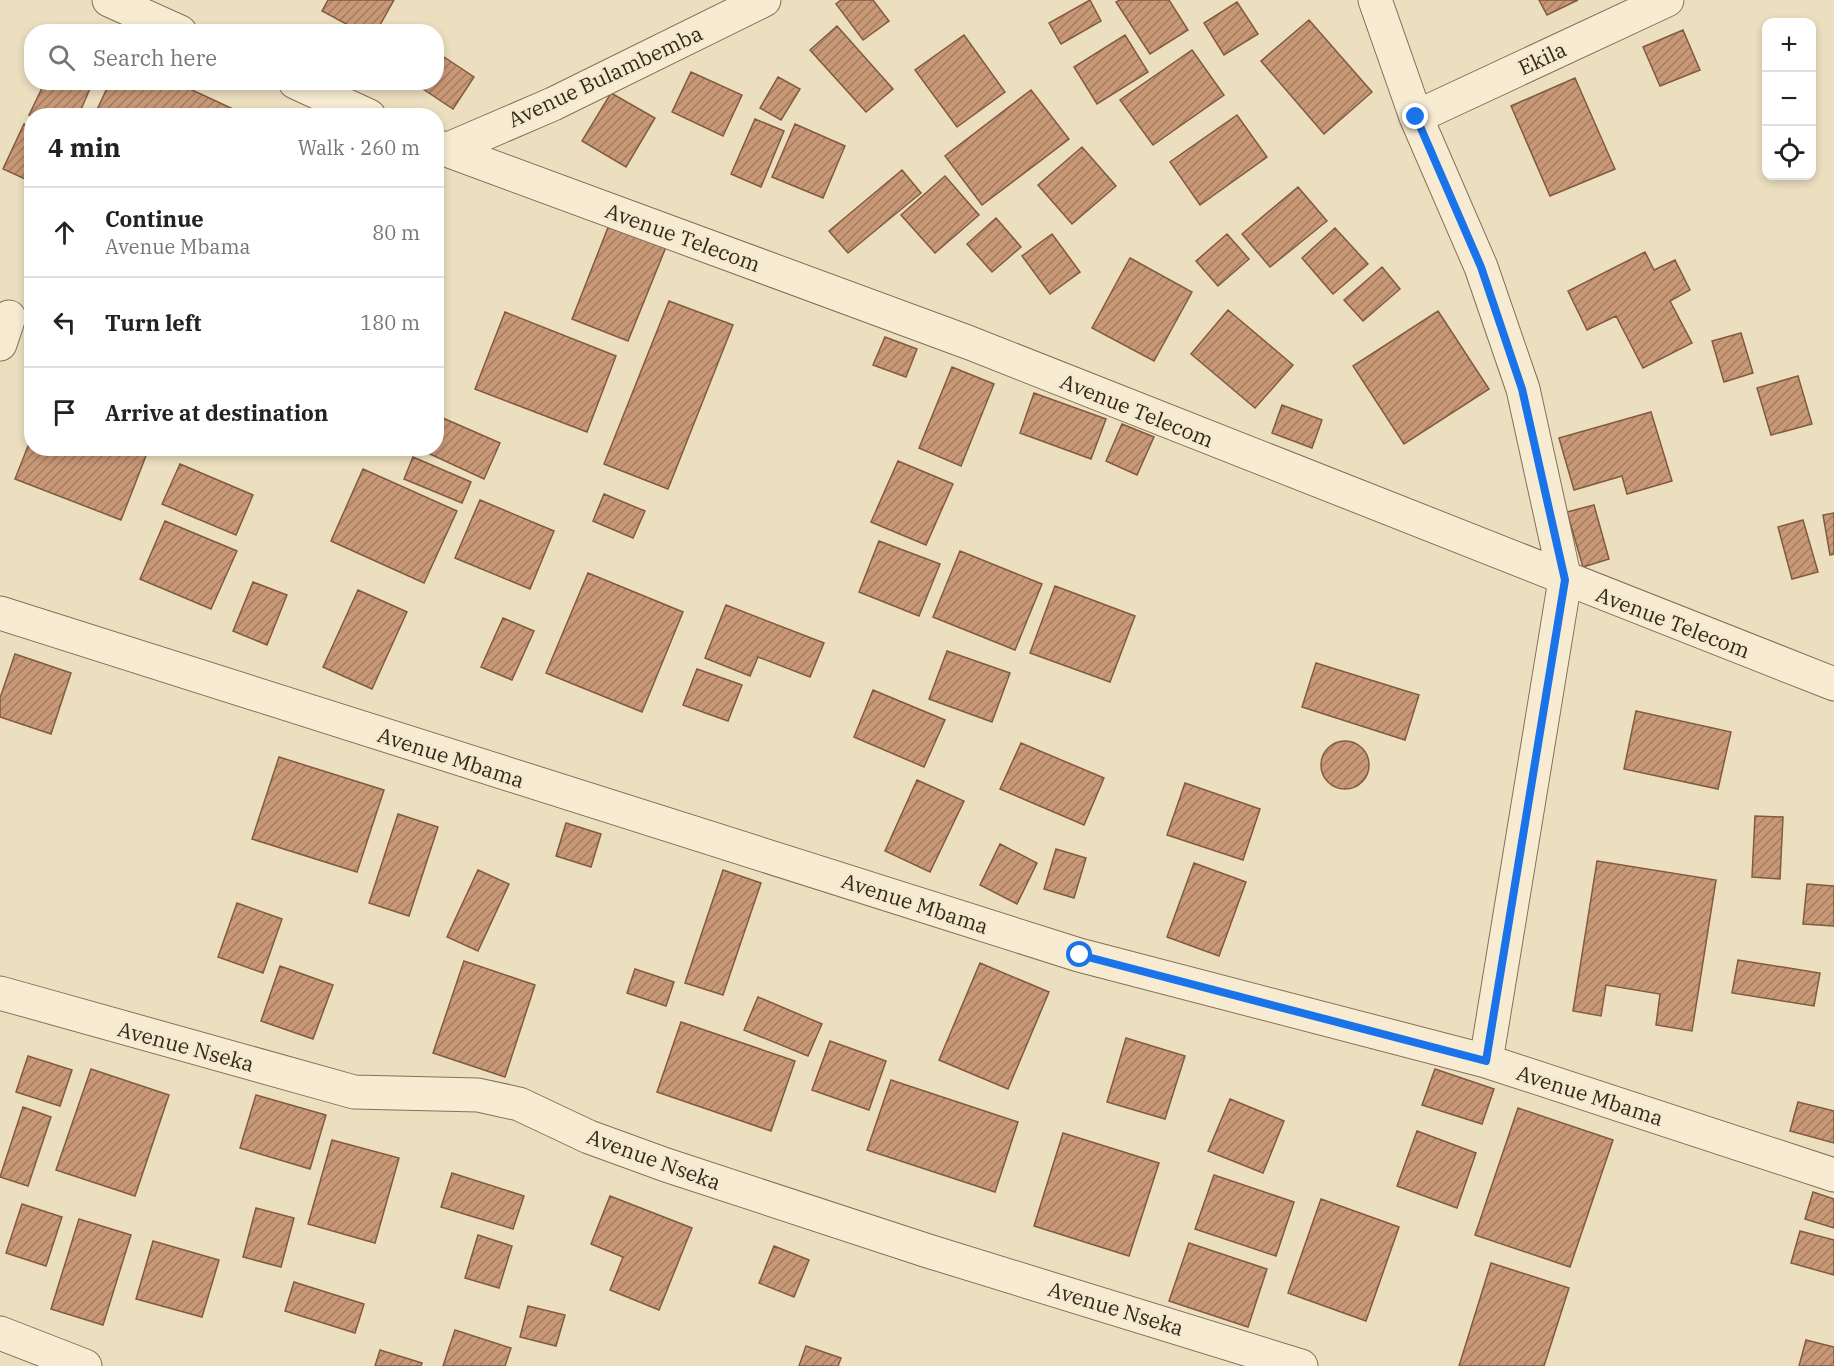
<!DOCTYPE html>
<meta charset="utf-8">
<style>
:root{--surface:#fff;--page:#f6f6f6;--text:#222;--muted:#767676;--line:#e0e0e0}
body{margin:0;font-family:"IBM Plex Serif",serif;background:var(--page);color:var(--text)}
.controls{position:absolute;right:18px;top:18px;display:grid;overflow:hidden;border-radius:12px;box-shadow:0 3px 9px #0003}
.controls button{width:54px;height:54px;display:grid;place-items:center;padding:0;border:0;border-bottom:2px solid var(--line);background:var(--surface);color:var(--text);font:30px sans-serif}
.stop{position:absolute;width:18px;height:18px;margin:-14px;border:4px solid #1a73e8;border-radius:50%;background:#fff}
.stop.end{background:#1a73e8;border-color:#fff;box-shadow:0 2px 6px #0008}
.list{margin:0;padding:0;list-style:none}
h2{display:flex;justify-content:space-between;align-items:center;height:78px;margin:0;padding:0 24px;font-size:26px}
h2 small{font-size:20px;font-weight:400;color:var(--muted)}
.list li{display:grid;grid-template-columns:39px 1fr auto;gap:18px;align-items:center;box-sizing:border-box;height:90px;padding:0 24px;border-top:2px solid var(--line)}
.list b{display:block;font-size:22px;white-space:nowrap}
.list p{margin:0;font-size:20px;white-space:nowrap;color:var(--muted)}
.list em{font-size:20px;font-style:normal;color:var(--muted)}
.icon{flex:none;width:33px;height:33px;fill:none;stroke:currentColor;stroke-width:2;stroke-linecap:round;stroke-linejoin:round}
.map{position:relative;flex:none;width:1834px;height:1366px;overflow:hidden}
.search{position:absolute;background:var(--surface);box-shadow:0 3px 9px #0003;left:24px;top:24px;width:420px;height:66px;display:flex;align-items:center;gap:15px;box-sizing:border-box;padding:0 21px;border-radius:24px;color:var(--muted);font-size:22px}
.panel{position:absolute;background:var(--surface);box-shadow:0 3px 9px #0003;left:24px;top:108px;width:420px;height:348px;border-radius:24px}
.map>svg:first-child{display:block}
.building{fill:url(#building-hatch);stroke:#825a3f;stroke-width:1.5}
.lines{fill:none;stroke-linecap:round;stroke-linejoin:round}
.minor-casing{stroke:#847058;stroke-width:35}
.minor{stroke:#f7ecd2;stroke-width:33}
.route{stroke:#1a73e8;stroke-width:8}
.labels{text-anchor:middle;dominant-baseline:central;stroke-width:5;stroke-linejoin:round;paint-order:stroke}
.street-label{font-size:21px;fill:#34281c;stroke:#f4e9cf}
</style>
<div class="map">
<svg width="1834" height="1366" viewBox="0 0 1834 1366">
<defs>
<pattern id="building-hatch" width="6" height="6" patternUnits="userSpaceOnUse" patternTransform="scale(1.5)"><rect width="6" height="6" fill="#c99977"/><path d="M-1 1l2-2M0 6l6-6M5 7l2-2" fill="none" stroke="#a47d61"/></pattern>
</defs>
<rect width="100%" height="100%" fill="#ecdfc0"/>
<!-- building -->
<path class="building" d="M328,0H394L376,32H361L322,11Z
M841,0H873L889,21L863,40L836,4Z
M1090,0L1101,21L1061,44L1049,23Z
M1120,0H1169L1188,30L1150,54L1116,2Z
M1539,0H1578L1547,15Z
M1237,2L1258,34L1224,55L1204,23Z
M1309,20L1372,92L1324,134L1261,61Z
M837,26L893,89L866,112L810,50Z
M1683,30L1700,70L1660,86L1643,47Z
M964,35L1005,92L957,127L915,70Z
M1125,35L1148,72L1097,104L1074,67Z
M1192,50L1224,95L1153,145L1120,100Z
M438,53L474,77L453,109L417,85L436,82Z
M691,72L742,95L723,136L672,112Z
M778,77L800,89L781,120L760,108Z
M1575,78L1615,169L1550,196L1511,106Z
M45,82H93L78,116H32L29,115Z
M110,82H175L248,116H94Z
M1031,90L1069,139L982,205L945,156Z
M611,93L655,118L626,167L582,141Z
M1237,115L1267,157L1200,205L1170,162Z
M755,119L784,131L761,187L731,174Z
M24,124L32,128V182L3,169Z
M795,124L845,146L823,198L772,177Z
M1082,147L1116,186L1072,224L1038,185Z
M902,170L921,193L848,253L829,231Z
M945,176L979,215L935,253L901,215Z
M1298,187L1327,221L1270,267L1242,234Z
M996,218L1021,247L992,272L967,244Z
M609,225L666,247L628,341L572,319Z
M1335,228L1368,264L1333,294L1302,258Z
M1052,234L1080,272L1050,294L1022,256Z
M1227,234L1249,259L1218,286L1196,261Z
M1645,252L1654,270L1675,260L1690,290L1670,301L1692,343L1643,368L1616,316L1587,330L1568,291Z
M1130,258L1192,292L1154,361L1092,328Z
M1382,267L1400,289L1363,321L1344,300Z
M669,301L733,325L668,489L604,464Z
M1228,310L1293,365L1255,408L1191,354Z
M1438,311L1489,389L1404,444L1353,366Z
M505,312L616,356L587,432L475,389Z
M1741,333L1753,373L1724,382L1712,341Z
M885,337L917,349L906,377L873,365Z
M952,367L994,384L961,466L919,448Z
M1798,376L1812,424L1771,435L1757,388Z
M1034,393L1106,419L1091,459L1020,433Z
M1282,405L1322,420L1312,448L1272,433Z
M1651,412L1672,481L1627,494L1622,476L1574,490L1559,438Z
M436,415L500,443L484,479L417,448H436Z
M1122,424L1154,437L1137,475L1106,461Z
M32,436V448H149L121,520L15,479Z
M413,457L471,482L462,503L404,479Z
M898,461L953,484L926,545L871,522Z
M180,464L253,495L236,535L162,504Z
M363,469L457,511L424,583L331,541Z
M604,494L645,511L633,538L593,521Z
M480,500L554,531L530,589L455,558Z
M1594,505L1609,559L1583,567L1567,512Z
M1834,513V554L1830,555L1823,515Z
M1803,520L1818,572L1792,579L1778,527Z
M165,521L237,551L211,609L140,579Z
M879,541L940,564L919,616L859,592Z
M960,551L1042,584L1015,650L933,617Z
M588,573L683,612L642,712L546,673Z
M253,582L287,595L267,645L233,631Z
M1055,586L1135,616L1110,682L1030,653Z
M358,590L407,612L372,689L323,667Z
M726,605L824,643L810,677L758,657L750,676L705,658Z
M503,618L534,631L512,680L481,667Z
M947,651L1010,673L992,722L929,699Z
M15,654L71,673L51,734L0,717V698Z
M1316,663L1419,695L1405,740L1302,707Z
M697,669L742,685L728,721L683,705Z
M873,690L945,720L924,767L854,737Z
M1636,711L1731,732L1718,789L1624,769Z
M1321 765a24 24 0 1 1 48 0a24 24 0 1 1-48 0Z
M1021,743L1104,778L1084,825L1000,789Z
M279,757L384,790L357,872L252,839Z
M917,780L964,801L930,872L885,851Z
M1185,783L1260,809L1243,860L1167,835Z
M398,814L438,827L409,916L369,903Z
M1755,816L1783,817L1780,879L1752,877Z
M566,823L601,834L591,867L556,856Z
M1000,844L1037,863L1017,904L980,885Z
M1056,849L1086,858L1074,898L1044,889Z
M1597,861L1716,880L1692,1031L1656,1025L1660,994L1606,985L1601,1016L1573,1011Z
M1194,863L1246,882L1219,956L1167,937Z
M478,870L509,884L478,951L447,937Z
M723,870L761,883L723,995L685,983Z
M1807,884L1834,886V926L1803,924Z
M237,903L282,919L263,973L218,957Z
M1738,960L1820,973L1814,1006L1732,993Z
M464,961L535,985L505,1077L433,1053Z
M980,963L1049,992L1008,1089L939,1060Z
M280,966L333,985L313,1039L261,1021Z
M635,969L674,982L666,1006L627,993Z
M758,997L822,1024L808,1056L744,1030Z
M681,1022L795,1061L771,1131L657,1092Z
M1126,1038L1185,1056L1165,1119L1107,1102Z
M830,1041L886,1061L869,1110L812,1090Z
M28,1056L72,1070L60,1106L16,1092Z
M91,1069L169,1095L135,1196L56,1170Z
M1435,1069L1494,1089L1482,1124L1422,1105Z
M891,1080L1018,1122L995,1192L867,1150Z
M256,1095L326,1115L310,1169L240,1148Z
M1230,1099L1284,1121L1263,1173L1208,1151Z
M1798,1102L1834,1111V1143L1790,1131Z
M23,1107L51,1117L28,1186L0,1177Z
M1518,1108L1613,1140L1570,1267L1475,1235Z
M1417,1131L1476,1153L1457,1208L1397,1186Z
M1063,1133L1159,1163L1129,1256L1034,1226Z
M332,1140L399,1158L375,1243L308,1224Z
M452,1173L524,1196L513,1229L441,1207Z
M1214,1175L1294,1202L1276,1256L1195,1229Z
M1813,1192L1834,1199V1228L1805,1219Z
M610,1196L692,1228L659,1310L610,1290L623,1257L591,1244Z
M1321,1199L1399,1227L1366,1321L1288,1293Z
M22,1204L62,1217L46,1266L6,1253Z
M256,1208L294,1218L281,1267L243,1257Z
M79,1219L131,1235L103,1325L51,1309Z
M1800,1231L1834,1240V1275L1791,1263Z
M478,1235L512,1246L499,1288L465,1278Z
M153,1241L219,1260L202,1317L136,1299Z
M1189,1243L1267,1269L1248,1327L1169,1301Z
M774,1246L809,1260L794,1297L759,1283Z
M1491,1263L1569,1288L1544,1366H1459Z
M294,1282L364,1304L355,1333L285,1311Z
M528,1306L565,1315L556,1346L520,1337Z
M455,1330L511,1348L505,1366H443Z
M1806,1340L1834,1347V1366H1799Z
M806,1346L841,1358L838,1366H799Z
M380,1350L422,1363L421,1366H375Z"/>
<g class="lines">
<defs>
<path id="minor" d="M109,0L180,32
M1375,0L1416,117L1481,267L1523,389L1565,580L1486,1061
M295,82L369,116
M1416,117L1667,0
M436,146L970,343L1834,684
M446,150L553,104L764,0
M0,344L9,317
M0,613L1079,955L1486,1061L1834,1175
M0,993L354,1092L478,1095L519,1104L589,1137L666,1165L928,1251L1301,1366
M0,1333L85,1366"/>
</defs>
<!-- minor casing -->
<use href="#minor" class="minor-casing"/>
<!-- minor -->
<use href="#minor" class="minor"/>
</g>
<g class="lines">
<!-- route -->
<path class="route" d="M1080,955L1486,1061L1565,580L1522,389L1481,267L1416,117"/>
</g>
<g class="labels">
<!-- street labels -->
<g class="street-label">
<text transform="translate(1542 58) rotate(-25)">Ekila</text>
<text transform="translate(605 76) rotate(-25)">Avenue Bulambemba</text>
<text transform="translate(683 237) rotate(20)">Avenue Telecom</text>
<text transform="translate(1137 410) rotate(22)">Avenue Telecom</text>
<text transform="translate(1673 622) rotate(21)">Avenue Telecom</text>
<text transform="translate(451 757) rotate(18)">Avenue Mbama</text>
<text transform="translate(915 903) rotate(18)">Avenue Mbama</text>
<text transform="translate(186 1046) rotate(15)">Avenue Nseka</text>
<text transform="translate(1590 1095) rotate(18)">Avenue Mbama</text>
<text transform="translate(654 1159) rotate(20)">Avenue Nseka</text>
<text transform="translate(1116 1308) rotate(17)">Avenue Nseka</text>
</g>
</g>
</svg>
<div class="controls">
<button>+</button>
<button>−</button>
<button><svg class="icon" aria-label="locate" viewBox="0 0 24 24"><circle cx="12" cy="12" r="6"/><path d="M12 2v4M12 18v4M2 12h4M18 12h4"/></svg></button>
</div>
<div class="stop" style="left:1080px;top:955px"></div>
<div class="stop end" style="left:1416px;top:117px"></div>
<div class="search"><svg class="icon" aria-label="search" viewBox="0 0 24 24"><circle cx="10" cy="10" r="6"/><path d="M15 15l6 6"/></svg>Search here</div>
<section class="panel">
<h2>4 min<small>Walk · 260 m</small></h2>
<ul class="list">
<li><svg class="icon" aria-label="ahead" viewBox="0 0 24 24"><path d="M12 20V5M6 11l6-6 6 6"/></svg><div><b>Continue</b><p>Avenue Mbama</p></div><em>80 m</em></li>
<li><svg class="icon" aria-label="left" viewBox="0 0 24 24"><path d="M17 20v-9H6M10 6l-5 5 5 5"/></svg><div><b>Turn left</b></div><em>180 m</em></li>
<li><svg class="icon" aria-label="arrive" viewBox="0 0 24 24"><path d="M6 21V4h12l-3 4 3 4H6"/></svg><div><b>Arrive at destination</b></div></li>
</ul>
</section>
</div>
